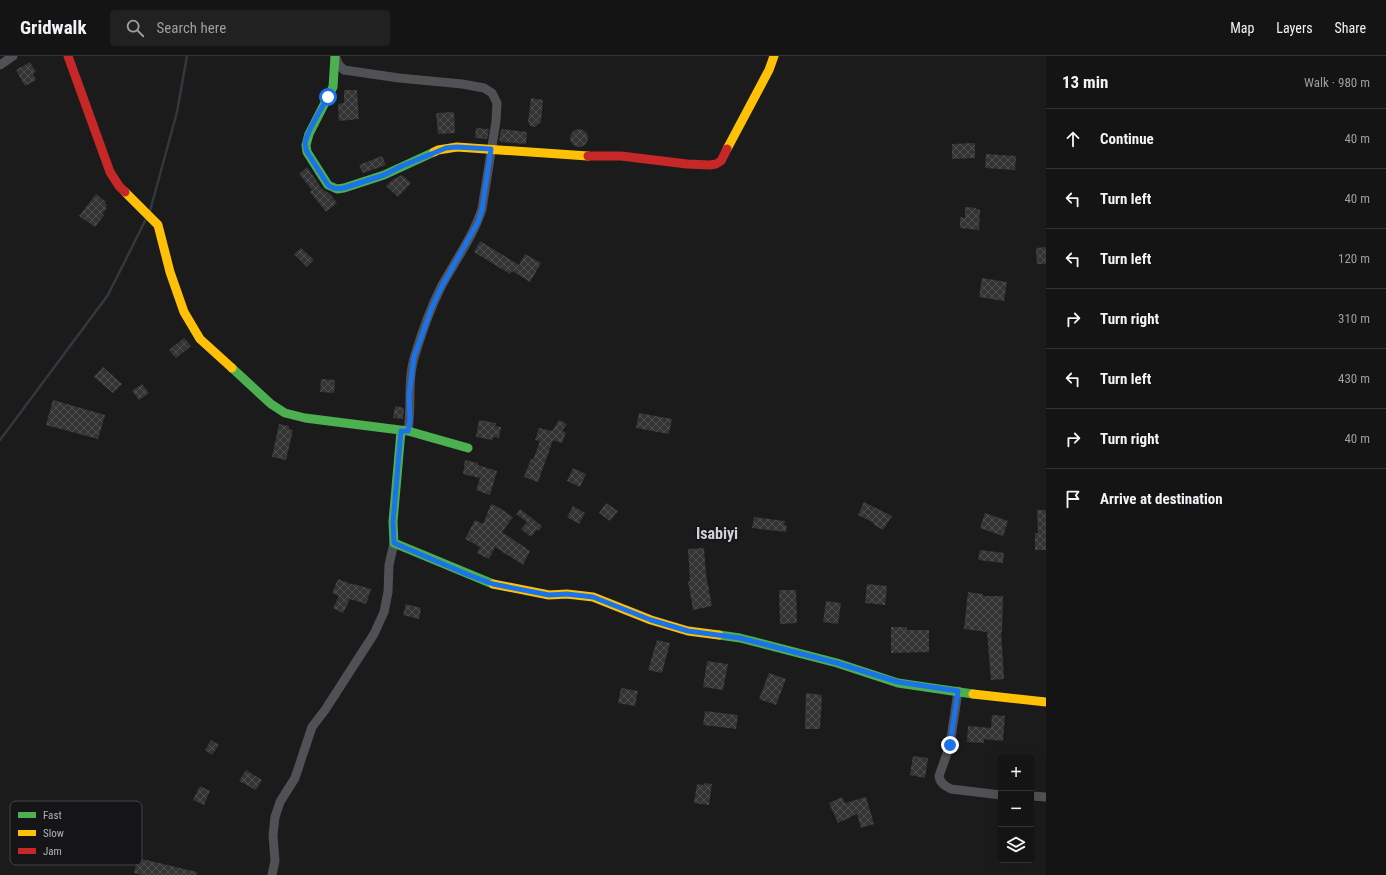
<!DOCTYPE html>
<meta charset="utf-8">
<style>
:root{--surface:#141414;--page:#212122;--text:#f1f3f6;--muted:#9d9ea0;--line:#333334}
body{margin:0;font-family:"Roboto Condensed",sans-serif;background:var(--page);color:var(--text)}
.controls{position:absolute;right:12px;bottom:12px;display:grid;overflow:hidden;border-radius:4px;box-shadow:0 4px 16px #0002}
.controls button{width:36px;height:36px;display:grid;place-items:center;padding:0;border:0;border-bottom:1px solid var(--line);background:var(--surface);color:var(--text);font:20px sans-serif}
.stop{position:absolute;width:12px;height:12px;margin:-9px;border:3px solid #1a73e8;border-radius:50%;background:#fff}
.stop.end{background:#1a73e8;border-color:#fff;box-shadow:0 1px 4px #0008}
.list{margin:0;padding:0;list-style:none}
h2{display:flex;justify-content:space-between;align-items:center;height:52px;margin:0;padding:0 16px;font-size:17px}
h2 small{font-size:13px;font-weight:400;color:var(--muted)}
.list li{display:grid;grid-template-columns:26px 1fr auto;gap:12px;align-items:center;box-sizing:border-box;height:60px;padding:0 16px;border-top:1px solid var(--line)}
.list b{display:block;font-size:15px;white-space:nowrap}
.list em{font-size:13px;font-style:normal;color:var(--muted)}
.icon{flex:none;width:22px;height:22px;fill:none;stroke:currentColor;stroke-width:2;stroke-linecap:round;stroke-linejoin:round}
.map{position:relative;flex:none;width:1046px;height:819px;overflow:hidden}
header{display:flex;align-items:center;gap:24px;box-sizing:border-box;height:56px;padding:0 20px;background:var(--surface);border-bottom:1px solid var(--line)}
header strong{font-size:19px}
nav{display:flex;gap:22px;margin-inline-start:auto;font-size:14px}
.search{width:280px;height:36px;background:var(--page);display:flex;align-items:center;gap:10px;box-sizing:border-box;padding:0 14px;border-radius:4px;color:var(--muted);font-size:15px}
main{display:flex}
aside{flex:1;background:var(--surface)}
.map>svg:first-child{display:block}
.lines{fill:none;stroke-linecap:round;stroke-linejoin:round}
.stream{stroke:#31393e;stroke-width:2.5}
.building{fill:url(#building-cross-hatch)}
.street{stroke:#505154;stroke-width:9}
.fast{stroke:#4caf50;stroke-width:9}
.slow{stroke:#ffc107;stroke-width:9}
.jam{stroke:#c62828;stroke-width:9}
.route{stroke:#1a73e8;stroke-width:5}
.labels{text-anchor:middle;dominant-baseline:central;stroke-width:3;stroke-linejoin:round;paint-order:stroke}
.quarter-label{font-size:16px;font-weight:bold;fill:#cfd2d7;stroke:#151517}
.key{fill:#151517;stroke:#434448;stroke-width:1}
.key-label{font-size:11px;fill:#aeb3ba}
</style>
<header>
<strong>Gridwalk</strong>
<div class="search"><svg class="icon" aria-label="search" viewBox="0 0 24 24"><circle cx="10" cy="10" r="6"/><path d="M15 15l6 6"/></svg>Search here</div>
<nav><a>Map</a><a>Layers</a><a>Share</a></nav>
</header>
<main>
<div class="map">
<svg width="1046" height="819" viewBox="0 0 1046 819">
<defs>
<pattern id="building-cross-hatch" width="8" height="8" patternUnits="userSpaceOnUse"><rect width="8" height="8" fill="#343435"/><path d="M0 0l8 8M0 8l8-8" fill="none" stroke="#4f4f50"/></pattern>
</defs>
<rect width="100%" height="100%" fill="#1b1b1b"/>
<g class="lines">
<!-- stream -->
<path class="stream" d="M150,155L177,56L187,0
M0,384L108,239L146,163"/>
</g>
<!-- building -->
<path class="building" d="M30,6L36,16L33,17L36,24L25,30L16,14Z
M344,34H357L359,63L339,65L338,48L344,47Z
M531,42L543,44L541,66L535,71L530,70L528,66Z
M454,56L455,77L438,78L436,57Z
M476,72L489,73L487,83L475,82Z
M502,73L527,76L526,88L501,86V85L499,84L501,74Z
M570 82a9 9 0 1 1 18 0a9 9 0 1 1-18 0Z
M975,87V102L952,103V88Z
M986,98L1016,100L1015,114L985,112Z
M382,100L386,109L363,117L359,109Z
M307,111L322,133L330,138L337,147L326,156L310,136L312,134L299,118Z
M402,119L411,127L398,141L386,130L392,124Z
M96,138L106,146L105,148L107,149L105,151L107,152L102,158L104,159L95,171L79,160Z
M965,151L976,152V153L980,154L979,174L960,172V161L965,162Z
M480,185L519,209L525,198L541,207L530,226L512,215L510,218L474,196Z
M1046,191V208H1037L1036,192Z
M301,192L314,204L307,211L294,198Z
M982,222L1007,226L1004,245L979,241Z
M184,282L191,290L176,302L169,294Z
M103,311L122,328L113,337L94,321Z
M321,323L335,324L334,337L320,336Z
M142,328L149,337L139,344L132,335Z
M53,344L105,359L98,383L46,369Z
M395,350L404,352L403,363L393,362Z
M639,357L672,363L669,378L636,372Z
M479,364L496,367L495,370L501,371L499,382L493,381V384L476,381Z
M559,364L567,368L562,375L566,376L562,387L553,384L538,426L524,421L531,403L533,404L540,385L535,384L539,372L552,375Z
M279,368L289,370V373L293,374L286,404L272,401Z
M465,404L478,407V409L497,415L490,439L476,434L480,422L463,418Z
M573,412L586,418L580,431L567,425Z
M864,446L892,460L883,474L873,468L874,467L858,459Z
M606,447L618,455L610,465L599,457Z
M491,448L498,451L513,461L502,476L530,495L523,509L495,491L489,503L477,497L480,491L465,483L475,464L483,468Z
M573,450L585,457L579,468L567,461Z
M520,453L542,470L539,475L537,473L531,481L521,473L527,466L516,458Z
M1037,454H1046V494H1035V477H1038Z
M985,457L1008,465L1003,480L980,472Z
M754,461L785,465L784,469L787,470L786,476L752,472Z
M704,492L706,519L712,550L693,554L688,525H690L688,493Z
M980,494L1004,497L1003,507L978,504Z
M338,523L354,529V528L371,533L366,548L350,543L343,557L333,552L339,540L332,537Z
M867,528L887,530L885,549L865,547Z
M779,534H796L797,567L780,568Z
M968,536L983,538V540H1003L1002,576H1001L1004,623L991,624L987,576L964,573Z
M826,545L841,547L838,568L823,566Z
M406,548L421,552L419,563L403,559Z
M891,571H907V574H929V596L891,597Z
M657,584L670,587L662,617L648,614Z
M707,605L728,608L723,634L703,631Z
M769,617L786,623L776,649L759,643Z
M621,632L638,635L635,650L618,647Z
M806,637L822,639L820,673H805Z
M705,655L738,659L736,673L703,669Z
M992,659L1005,660L1003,685L984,683V687L967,686L968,670L991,672Z
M211,684L219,689L212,699L205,694Z
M913,700L928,702L925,722L910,719Z
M246,714L262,724L256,734L239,725Z
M705,727L712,728L709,749L694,747L697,728L704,729Z
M200,730L210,735L204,749L193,744Z
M842,741L845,747L866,741L874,768L861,772L857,758L838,767L829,747Z
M138,802L197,816V819H143L134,817Z"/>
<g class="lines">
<!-- street -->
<path class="street" d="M335,0L339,9L344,14L399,22L462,28L484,32L492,37L497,47L496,65L482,153C473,181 455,205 441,231C430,253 422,276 415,299C407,323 412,351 408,375
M0,9L13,0
M958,635L950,689L939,720C940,727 945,730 951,733L1001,739
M1031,740L1046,741
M272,819L275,805L273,779L275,761L280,746L295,722L312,671L325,654L374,578L384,556L388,536L389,509L394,487"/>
<!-- fast -->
<path class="fast" d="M335,0L333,31L309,78L306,89L307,96L328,129L337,133L344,132L384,119L434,96
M232,312L271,348L285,357L305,362L408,375L468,392
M401,375L393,466L394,487L493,528
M719,579L740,582L837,607L898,627L973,638"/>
<!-- slow -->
<path class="slow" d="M727,93L769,14L774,0
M434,96L438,94L457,91L588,100
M125,136L158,169L170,216L184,256L200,283L232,312
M493,528L549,539L567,538L593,541L651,564L688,575L719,579
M973,638L1046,646"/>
<!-- jam -->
<path class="jam" d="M68,0L110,116L119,130L125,136
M588,100H621L687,108L710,109L716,108L721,105L727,93"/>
</g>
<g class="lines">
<!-- route -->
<path class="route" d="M328,41C322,52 307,75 305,87C305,90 306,93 307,96L328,129C333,133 337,133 344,132L384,119L402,110L446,92L457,91L491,93L482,153L478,166L442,230L432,251L414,301L409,340L410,364L408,375H401L393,466L394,487L469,519L493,528L549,539L567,538L593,541L651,564L688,575L740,582L837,607L898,626L958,635L950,689"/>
</g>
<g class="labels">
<!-- quarter labels -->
<g class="quarter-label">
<text x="717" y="477">Isabiyi</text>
</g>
</g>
<!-- legend -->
<rect x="10" y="745" width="132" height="64" rx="6" class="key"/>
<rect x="18" y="756" width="18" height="6" fill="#4caf50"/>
<rect x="18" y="774" width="18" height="6" fill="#ffc107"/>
<rect x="18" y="792" width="18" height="6" fill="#c62828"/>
<g class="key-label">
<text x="43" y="763">Fast</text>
<text x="43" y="781">Slow</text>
<text x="43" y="799">Jam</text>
</g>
</svg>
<div class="controls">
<button>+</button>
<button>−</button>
<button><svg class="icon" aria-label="layers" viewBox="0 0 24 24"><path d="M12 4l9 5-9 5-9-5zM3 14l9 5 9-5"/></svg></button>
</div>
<div class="stop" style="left:328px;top:41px"></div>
<div class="stop end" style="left:950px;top:689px"></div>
</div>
<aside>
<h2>13 min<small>Walk · 980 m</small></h2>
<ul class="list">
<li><svg class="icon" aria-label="ahead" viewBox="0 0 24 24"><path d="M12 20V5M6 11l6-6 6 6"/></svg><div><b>Continue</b></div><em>40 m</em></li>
<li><svg class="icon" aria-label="left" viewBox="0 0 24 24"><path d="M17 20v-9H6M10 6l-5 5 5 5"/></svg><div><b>Turn left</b></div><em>40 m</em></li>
<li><svg class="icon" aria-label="left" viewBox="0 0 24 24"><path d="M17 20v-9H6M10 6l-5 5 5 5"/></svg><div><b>Turn left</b></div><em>120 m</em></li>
<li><svg class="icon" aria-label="right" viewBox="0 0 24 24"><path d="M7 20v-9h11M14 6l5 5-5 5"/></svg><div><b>Turn right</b></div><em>310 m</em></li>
<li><svg class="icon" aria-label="left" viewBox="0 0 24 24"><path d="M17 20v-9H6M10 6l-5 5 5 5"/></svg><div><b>Turn left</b></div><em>430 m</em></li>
<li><svg class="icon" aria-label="right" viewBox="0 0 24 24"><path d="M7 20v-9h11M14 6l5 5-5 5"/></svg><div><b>Turn right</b></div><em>40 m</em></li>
<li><svg class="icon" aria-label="arrive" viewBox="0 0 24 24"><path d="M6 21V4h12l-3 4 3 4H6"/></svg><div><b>Arrive at destination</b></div></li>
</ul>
</aside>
</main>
